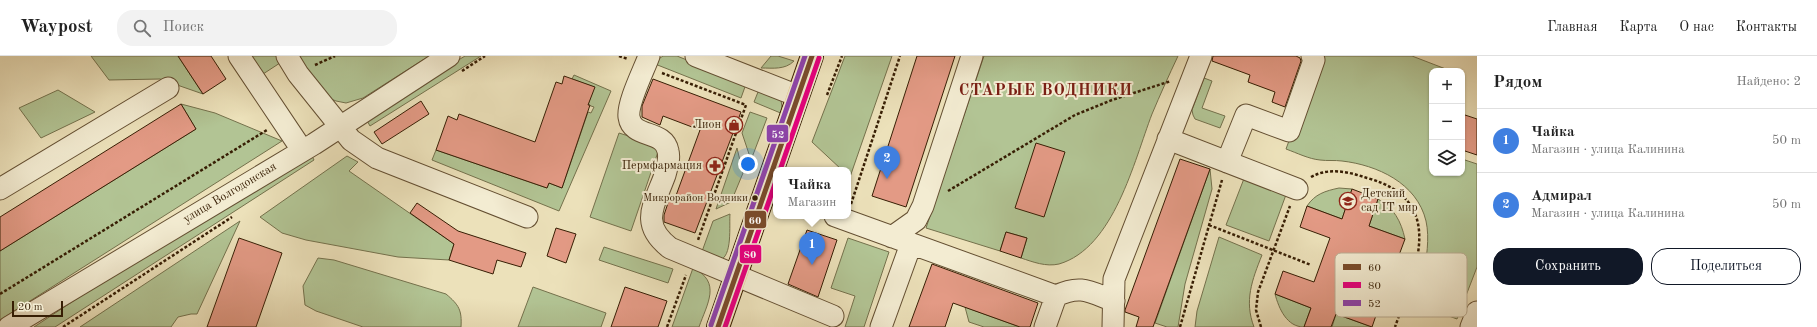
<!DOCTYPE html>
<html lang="ru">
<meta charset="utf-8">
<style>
:root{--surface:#fff;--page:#f2f2f2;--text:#222;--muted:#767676;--line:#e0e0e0;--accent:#111827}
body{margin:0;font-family:"Old Standard TT",serif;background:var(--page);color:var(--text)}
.controls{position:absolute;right:12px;top:12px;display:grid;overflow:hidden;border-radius:8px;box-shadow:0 1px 3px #0004}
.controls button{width:36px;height:36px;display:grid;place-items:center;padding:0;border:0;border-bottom:1px solid var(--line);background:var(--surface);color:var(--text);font:20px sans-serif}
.scale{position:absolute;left:12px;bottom:10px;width:51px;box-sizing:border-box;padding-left:4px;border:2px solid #371e04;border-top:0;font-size:11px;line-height:14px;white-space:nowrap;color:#371e04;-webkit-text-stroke:3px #f3ecd2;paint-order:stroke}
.you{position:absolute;left:748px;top:108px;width:14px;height:14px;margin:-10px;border:3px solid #fff;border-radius:50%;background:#1a73e8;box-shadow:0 0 0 6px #1a73e833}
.badge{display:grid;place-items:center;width:26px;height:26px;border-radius:50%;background:var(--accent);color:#fff;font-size:13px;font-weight:700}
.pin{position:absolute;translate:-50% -33px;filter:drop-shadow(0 1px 2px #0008)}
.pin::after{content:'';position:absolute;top:21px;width:14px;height:12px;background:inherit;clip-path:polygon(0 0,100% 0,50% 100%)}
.popup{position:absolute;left:773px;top:111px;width:78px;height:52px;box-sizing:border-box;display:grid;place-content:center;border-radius:8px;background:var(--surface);filter:drop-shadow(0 1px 3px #0005);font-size:13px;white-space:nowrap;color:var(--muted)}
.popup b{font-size:15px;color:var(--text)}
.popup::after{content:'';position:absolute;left:50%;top:100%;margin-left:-8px;border:8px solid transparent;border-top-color:var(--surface)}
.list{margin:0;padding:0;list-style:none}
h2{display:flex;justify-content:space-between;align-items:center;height:52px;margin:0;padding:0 16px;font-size:17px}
h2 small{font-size:13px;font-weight:400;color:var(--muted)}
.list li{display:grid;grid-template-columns:26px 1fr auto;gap:12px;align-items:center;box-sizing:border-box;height:64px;padding:0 16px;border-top:1px solid var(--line)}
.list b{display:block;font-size:15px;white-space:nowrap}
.list p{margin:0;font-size:13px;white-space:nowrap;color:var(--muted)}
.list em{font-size:13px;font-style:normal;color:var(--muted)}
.actions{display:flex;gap:8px;padding:12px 16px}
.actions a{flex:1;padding:9px 0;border:1px solid var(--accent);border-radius:16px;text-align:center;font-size:14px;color:var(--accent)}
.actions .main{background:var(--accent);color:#fff}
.icon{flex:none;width:22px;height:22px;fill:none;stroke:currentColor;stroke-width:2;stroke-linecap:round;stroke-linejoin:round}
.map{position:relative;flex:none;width:1477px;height:271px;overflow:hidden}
header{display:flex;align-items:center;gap:24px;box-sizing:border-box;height:56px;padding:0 20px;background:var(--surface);border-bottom:1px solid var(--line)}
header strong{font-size:19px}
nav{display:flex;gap:22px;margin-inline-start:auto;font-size:14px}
.search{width:280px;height:36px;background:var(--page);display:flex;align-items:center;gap:10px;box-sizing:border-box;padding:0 14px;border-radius:16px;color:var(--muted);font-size:15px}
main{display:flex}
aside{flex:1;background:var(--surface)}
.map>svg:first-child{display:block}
.green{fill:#b2c494;stroke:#74714c}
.building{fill:#e39a85;stroke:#371e04}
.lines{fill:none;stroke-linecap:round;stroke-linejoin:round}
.minor-casing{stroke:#644f32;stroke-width:23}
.major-casing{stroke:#371e04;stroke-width:24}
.path{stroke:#371e04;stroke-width:2.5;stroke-dasharray:3 2;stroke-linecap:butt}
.minor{stroke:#f3ecd2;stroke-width:21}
.major{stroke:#e6c07d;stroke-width:22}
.bus-1-casing{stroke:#f3ecd2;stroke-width:8}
.bus-2-casing{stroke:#f3ecd2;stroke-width:8}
.bus-3-casing{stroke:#f3ecd2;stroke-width:8}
.bus-1{stroke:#7a4b2a;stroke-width:5}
.bus-2{stroke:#e5007d;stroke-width:5}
.bus-3{stroke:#8e44ad;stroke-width:5}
.bus-dot{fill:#371e04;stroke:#f3ecd2;stroke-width:1.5}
.labels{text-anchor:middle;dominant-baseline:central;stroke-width:4;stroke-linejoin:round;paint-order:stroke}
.bus-label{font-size:11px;fill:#371e04;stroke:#f3ecd2;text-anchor:end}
.poi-label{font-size:12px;fill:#371e04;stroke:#f3ecd2;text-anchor:end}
.street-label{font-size:12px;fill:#371e04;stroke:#f3ecd2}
.district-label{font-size:16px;font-weight:bold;letter-spacing:1px;fill:#7a1f14;stroke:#f3ecd2}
.key{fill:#f3ecd2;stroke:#bbae94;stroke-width:1}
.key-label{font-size:11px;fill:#371e04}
.line-badge{stroke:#f3ecd2;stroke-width:1.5}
.badge-label{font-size:11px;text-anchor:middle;font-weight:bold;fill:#fff}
</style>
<header>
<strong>Waypost</strong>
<div class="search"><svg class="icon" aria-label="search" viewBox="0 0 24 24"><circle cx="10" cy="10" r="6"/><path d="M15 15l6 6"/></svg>Поиск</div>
<nav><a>Главная</a><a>Карта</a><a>О нас</a><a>Контакты</a></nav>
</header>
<main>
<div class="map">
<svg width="1477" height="271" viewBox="0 0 1477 271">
<rect width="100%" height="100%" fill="#ece1ba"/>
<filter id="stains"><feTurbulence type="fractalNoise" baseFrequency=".005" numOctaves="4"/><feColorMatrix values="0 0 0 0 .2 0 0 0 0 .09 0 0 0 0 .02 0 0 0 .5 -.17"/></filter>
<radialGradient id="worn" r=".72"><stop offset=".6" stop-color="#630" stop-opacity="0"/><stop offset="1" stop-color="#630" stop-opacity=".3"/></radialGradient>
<!-- green -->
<path class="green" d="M91,0H178L203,38L160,23L109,24Z
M246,0H280L283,5L260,20Z
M296,0H429L363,42L346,47L336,45L324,40Z
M465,0H481L370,70L365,61Z
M663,0H677L746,28L741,42L655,8L657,4Z
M771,0H778L794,5C785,14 773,12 761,12Z
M845,0H892L850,121L848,114H842L812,86Z
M984,0H1178C1169,19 1160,39 1152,58C1134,105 1114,192 1059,208C1046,211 1033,206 1021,202L1027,182L1006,176L1000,195L926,172Z
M1320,0H1412L1451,15H1432V117H1462V103L1477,108V211L1457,263L1427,252L1437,225L1424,220C1426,202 1430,183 1426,165C1417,127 1377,109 1342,105C1335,104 1327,105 1320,104C1309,103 1297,97 1286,93Z
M574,19L611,35L559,155L432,104L436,94L547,132L549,127L562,132L588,56L591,57L594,51L588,49L594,31L572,23Z
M1204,22L1212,25L1202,52L1225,60L1220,72L1195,63L1193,59L1192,54Z
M760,31L781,44L783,58L754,46Z
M58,34L95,56L41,82L19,52Z
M181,48L215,57L282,85L0,264V195L196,73Z
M750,56L767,62L751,104L742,77Z
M619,77L660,90L631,175L590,161Z
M737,92L743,117L731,146L716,153Z
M310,96L314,104L55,271H34L90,234Z
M347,100L358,106L349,115L454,188L449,204L398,201L306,184L282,177L260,161Z
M1210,113L1212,133L1185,228L1178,271H1167L1155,267Z
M1245,120L1287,136L1269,185L1226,169Z
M1339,132L1352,133L1342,163L1307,150C1315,138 1325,135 1339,132Z
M1378,143C1394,152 1401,165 1405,183L1369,170Z
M730,158C729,168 733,202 719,204C714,205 705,202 700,201L713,165Z
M240,165L197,258H191L178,261L171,271H80Z
M1219,181L1262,199C1252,224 1244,245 1254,271H1195L1197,255Z
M848,182L889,196L864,271H845L855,240L831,232Z
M604,191L673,213L668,227L599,204Z
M318,202L334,204L446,238C459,249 462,254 461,271H363L316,255L305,249L303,230Z
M1356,210L1390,222L1381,245L1347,233Z
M693,212C722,226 707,248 699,271H672Z
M533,231L606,257L601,271H518Z
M1275,238L1311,252L1304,271C1287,271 1279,253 1275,238Z
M965,251L1020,271H984L969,266Z
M1336,258L1372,271H1332Z"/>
<!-- building -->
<path class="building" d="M178,0H211L226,23L203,38Z
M917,0H955L906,151L872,140Z
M1213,0H1296L1300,2L1301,5L1285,51L1272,46L1275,36L1248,26L1250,19L1212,5Z
M564,20L595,31L588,49H590L562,132L549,127L547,132L436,94L448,60L457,64L459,58L535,86L556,26L562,28Z
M653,23L741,56L695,177L664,166V159L669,144L674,145L700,74L663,60L660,69L642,61V50Z
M421,45L429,58L382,88L374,76Z
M181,48L196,73L0,195V161Z
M1462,58L1477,63V99L1462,94Z
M1036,87L1065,96L1044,161L1015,152Z
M1180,103L1210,113L1153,271H1136L1139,261L1125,256V254Z
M1352,133L1378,143L1369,170L1405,183L1395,210L1360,198L1347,233L1381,245L1372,271L1336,258L1331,271H1304L1311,252L1275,238L1283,215L1314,226L1330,182L1300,171L1307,150L1342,163Z
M417,147L458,175L526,197L521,211L497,204L493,218L449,204L454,188L410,157Z
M556,172L576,178L566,207L547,200Z
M807,174L837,184L818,241L788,228Z
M1006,176L1027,182L1021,202L1000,195Z
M239,182L282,197L256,271H207Z
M932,208L1038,247L1030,271H1020L953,247L945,271H909Z
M1424,220L1438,225L1427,252L1414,247Z
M625,231L667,245L658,271H611Z"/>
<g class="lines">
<defs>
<path id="minor" d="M239,0L302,94
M287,0L298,18L351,84L377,102L527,161
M649,0C644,14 627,47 629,61C632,83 664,73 668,95C670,103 667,111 665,119C654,149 639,168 670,192L833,260
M696,0L798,40
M1168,83L1297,133
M1227,106L1246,59L1289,75L1314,4L1312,0
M0,133L168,32
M835,160L1056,240L1045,271
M892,181L916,164L923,150L972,0
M1056,240C1081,228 1090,236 1114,245
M9,271L314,88L449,0
M881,271L911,188
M1113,271L1114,223L1201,0
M1471,271L1477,256"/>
<path id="major" d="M718,271L812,0"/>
</defs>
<!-- minor casing -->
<use href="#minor" class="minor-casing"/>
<!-- major casing -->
<use href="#major" class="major-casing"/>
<!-- path -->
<path class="path" d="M619,0L628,3
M315,9L335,0
M462,15L485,0
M662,17L746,49L698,184
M827,39L842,0
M1311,121C1329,111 1349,116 1367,122C1449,144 1415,215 1395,271
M948,135L1075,59L1112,44L1171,25
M851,148L900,0
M1209,169L1311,209
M0,238L267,74
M63,271L232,161
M667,271L686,219
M1180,271L1222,124
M1261,271L1256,254L1258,236L1290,150"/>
<!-- minor -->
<use href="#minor" class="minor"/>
<!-- major -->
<use href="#major" class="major"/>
<defs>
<path id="bus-1" d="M718,271L812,0"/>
<path id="bus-2" d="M780,114L819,2
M725,271L776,125"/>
<path id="bus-3" d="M711,269L805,0"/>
</defs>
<!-- bus-1 casing -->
<use href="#bus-1" class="bus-1-casing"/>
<!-- bus-2 casing -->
<use href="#bus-2" class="bus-2-casing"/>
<!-- bus-3 casing -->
<use href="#bus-3" class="bus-3-casing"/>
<!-- bus-1 -->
<use href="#bus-1" class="bus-1"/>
<!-- bus-2 -->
<use href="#bus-2" class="bus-2"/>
<!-- bus-3 -->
<use href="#bus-3" class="bus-3"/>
</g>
<!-- icons -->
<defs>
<symbol id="shop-ring" viewBox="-11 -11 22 22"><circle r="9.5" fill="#f3ecd2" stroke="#8f2418" stroke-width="1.5"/><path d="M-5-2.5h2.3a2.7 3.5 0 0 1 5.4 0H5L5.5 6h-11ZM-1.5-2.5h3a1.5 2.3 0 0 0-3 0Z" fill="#8f2418"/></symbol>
<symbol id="pharmacy-ring" viewBox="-11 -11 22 22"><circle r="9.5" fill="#f3ecd2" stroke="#8f2418" stroke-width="1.5"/><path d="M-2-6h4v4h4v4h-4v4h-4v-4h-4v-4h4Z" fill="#8f2418"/></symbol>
<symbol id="school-ring" viewBox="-11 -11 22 22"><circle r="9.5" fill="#f3ecd2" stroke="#8f2418" stroke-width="1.5"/><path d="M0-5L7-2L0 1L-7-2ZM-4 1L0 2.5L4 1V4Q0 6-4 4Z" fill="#8f2418"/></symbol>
</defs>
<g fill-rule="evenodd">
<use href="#shop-ring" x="724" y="59" width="20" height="20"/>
<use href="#pharmacy-ring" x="705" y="100" width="20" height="20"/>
<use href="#school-ring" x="1338" y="135" width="20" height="20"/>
</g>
<!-- markers -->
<circle class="bus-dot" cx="755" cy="142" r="3.5"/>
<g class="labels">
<!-- bus labels -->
<g class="bus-label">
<text x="748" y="142">Микрорайон Водники</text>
</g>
<!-- poi labels -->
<g class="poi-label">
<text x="721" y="69">Лион</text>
<text x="702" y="110">Пермфармация</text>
<text x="1361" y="138" text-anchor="start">Детский<tspan x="1361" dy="14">сад IT мир</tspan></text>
</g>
<!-- street labels -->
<g class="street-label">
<text transform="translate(230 137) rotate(-31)">улица Волгодонская</text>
</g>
<!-- district labels -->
<g class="district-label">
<text x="1046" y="35">СТАРЫЕ ВОДНИКИ</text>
</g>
</g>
<!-- legend -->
<rect x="1335" y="197" width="132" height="64" rx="6" class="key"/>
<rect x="1343" y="208" width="18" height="6" fill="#7a4b2a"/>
<rect x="1343" y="226" width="18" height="6" fill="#e5007d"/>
<rect x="1343" y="244" width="18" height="6" fill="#8e44ad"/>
<g class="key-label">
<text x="1368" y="215">60</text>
<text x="1368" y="233">80</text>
<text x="1368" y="251">52</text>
</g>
<g class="line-badge">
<rect x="766" y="68" width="23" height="19" rx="4" fill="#8e44ad"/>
<rect x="744" y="154" width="23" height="19" rx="4" fill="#7a4b2a"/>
<rect x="739" y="188" width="23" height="20" rx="4" fill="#e5007d"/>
</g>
<g class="badge-label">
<text x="778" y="82">52</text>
<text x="755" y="168">60</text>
<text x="750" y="202">80</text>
</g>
<rect width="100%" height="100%" filter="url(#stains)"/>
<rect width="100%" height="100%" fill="url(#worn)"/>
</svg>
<div class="controls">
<button>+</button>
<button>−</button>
<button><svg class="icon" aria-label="layers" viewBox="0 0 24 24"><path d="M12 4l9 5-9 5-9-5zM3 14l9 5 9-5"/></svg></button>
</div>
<div class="scale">20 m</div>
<div class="you"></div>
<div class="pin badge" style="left:812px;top:209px;background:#3f7fe0">1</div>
<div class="popup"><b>Чайка</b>Магазин</div>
<div class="pin badge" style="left:887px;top:123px;background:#3f7fe0">2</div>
</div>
<aside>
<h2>Рядом<small>Найдено: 2</small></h2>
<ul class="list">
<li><span class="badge" style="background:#3f7fe0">1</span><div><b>Чайка</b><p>Магазин · улица Калинина</p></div><em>50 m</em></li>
<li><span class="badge" style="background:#3f7fe0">2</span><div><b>Адмирал</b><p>Магазин · улица Калинина</p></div><em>50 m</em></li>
</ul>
<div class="actions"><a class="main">Сохранить</a><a>Поделиться</a></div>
</aside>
</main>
